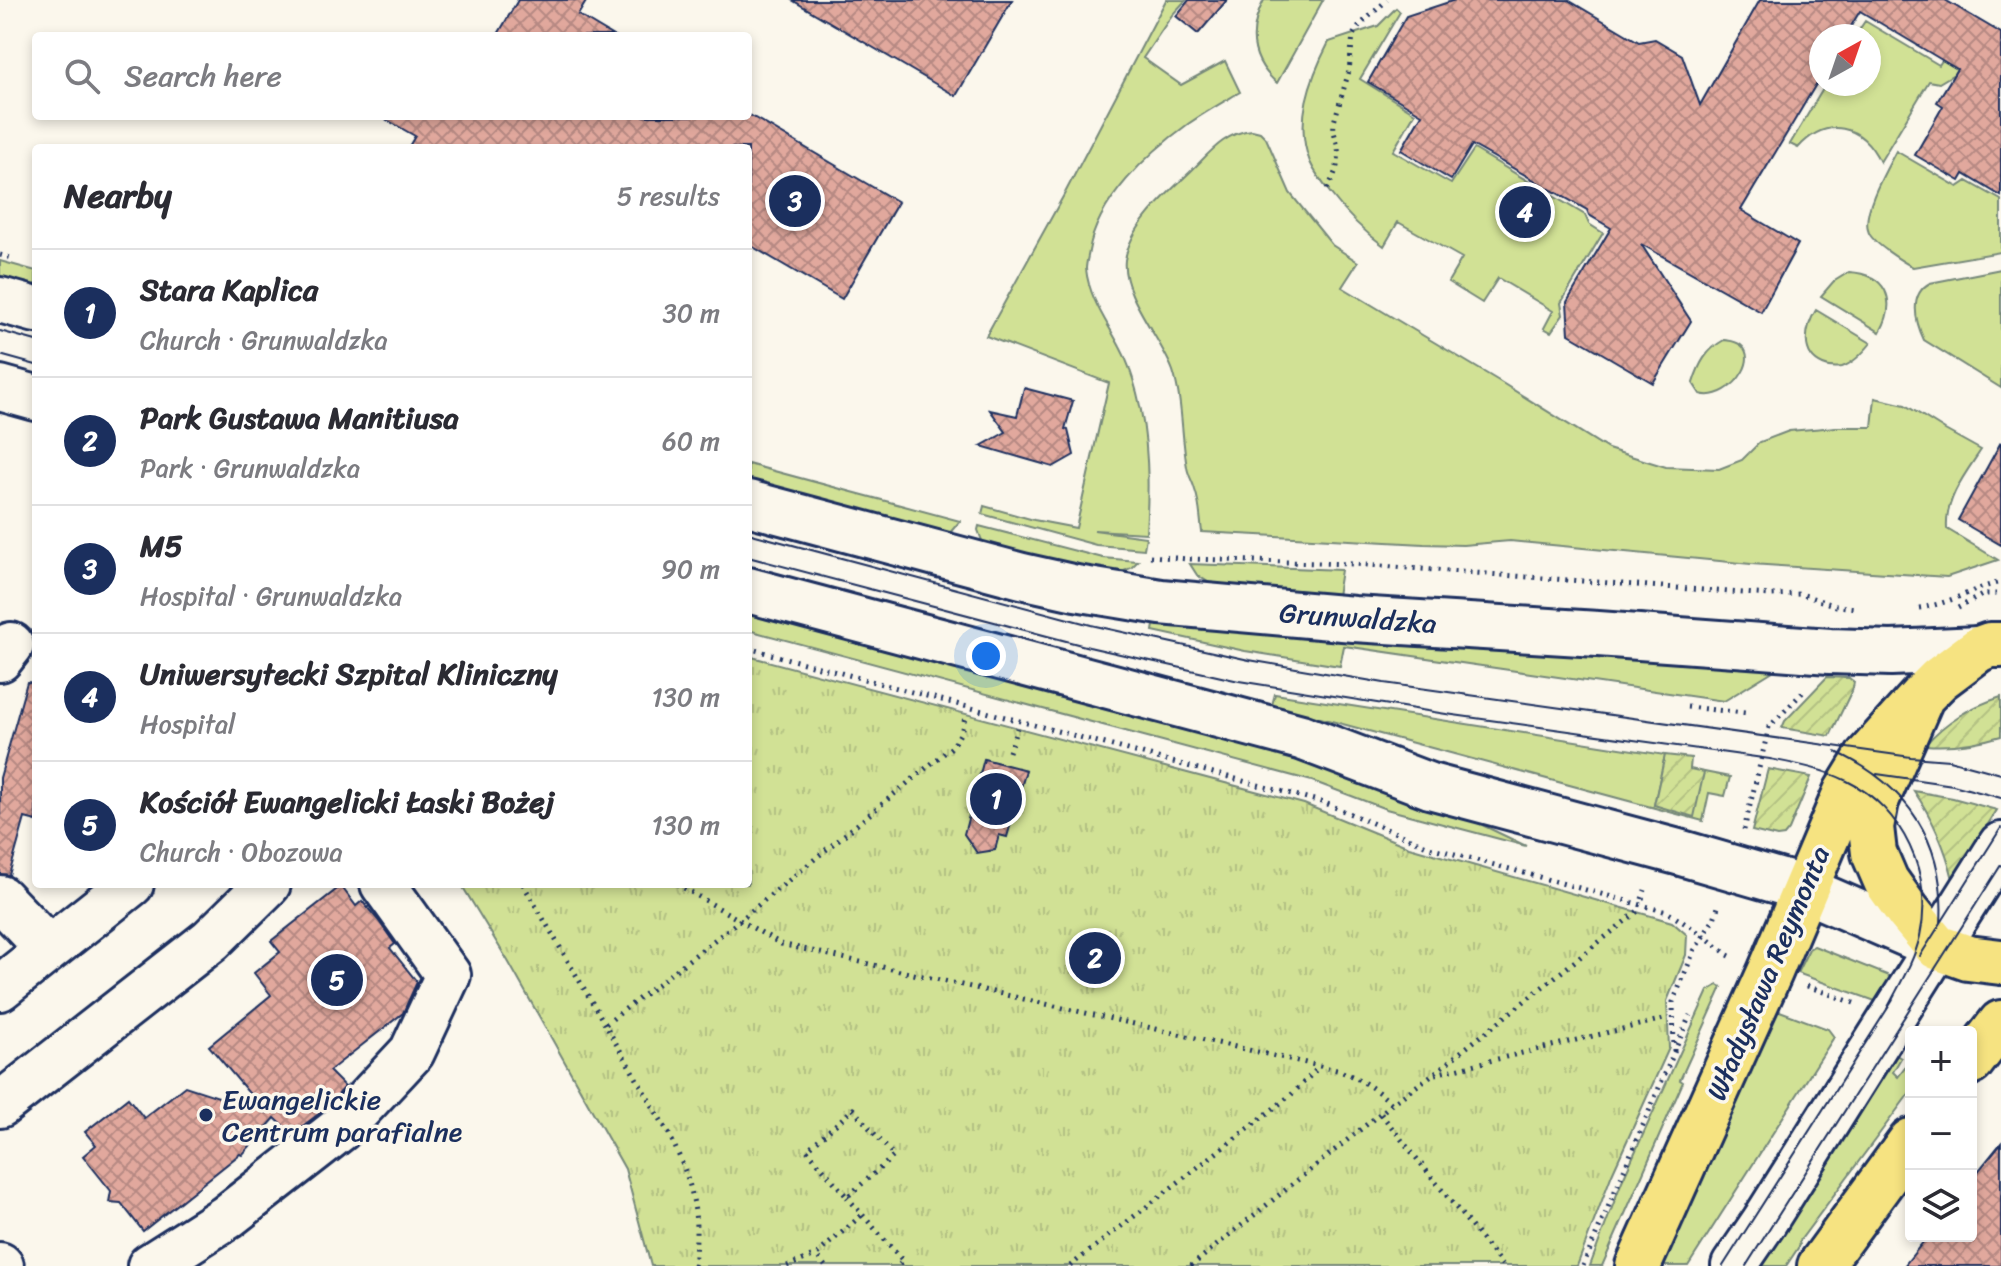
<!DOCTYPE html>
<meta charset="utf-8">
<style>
:root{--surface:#fff;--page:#f7f7f7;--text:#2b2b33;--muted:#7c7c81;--line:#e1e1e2;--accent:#1b2f5e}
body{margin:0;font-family:Sriracha,sans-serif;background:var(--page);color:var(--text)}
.controls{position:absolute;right:24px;bottom:24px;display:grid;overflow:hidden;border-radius:8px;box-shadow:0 4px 12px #0003}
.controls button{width:72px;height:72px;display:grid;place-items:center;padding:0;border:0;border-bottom:2px solid var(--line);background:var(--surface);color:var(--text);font:40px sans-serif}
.compass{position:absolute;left:1809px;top:24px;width:72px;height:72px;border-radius:50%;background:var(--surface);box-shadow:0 4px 12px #0003;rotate:40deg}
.you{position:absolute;left:986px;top:656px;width:28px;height:28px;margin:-20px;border:6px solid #fff;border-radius:50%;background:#1a73e8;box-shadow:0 0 0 12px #1a73e833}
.badge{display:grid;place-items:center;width:52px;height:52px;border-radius:50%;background:var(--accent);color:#fff;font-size:26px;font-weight:700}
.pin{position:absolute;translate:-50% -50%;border:4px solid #fff;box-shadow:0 2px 8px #0006}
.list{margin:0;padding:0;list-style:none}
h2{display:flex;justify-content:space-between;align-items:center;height:104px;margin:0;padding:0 32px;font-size:34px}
h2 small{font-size:26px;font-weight:400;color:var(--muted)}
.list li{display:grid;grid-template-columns:52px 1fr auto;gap:24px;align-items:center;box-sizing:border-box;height:128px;padding:0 32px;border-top:2px solid var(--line)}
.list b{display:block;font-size:30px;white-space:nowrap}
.list p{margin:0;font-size:26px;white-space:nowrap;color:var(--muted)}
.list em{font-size:26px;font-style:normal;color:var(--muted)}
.icon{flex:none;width:44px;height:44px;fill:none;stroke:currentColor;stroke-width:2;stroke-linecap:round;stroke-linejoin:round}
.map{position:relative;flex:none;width:2001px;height:1266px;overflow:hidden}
.search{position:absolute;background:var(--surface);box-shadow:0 4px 12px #0003;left:32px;top:32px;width:720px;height:88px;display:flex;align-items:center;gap:20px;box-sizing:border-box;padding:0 28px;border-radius:8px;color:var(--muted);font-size:30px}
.panel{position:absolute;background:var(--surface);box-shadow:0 4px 12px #0003;left:32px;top:144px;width:720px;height:744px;border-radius:8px}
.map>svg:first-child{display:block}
.grass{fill:#d1e195;stroke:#76887a;stroke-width:2}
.park{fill:url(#park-tufts);stroke:#76887a;stroke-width:2}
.garden{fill:url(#garden-furrows);stroke:#76887a;stroke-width:2}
.building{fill:url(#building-cross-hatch);stroke:#1b2f5e;stroke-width:2}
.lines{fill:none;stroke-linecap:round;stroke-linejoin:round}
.minor-casing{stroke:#1b2f5e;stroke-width:50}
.major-casing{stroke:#1b2f5e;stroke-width:50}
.path{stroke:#1b2f5e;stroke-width:5;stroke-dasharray:2 6;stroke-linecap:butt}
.minor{stroke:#fbf7ec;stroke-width:44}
.major{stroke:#f6e381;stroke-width:44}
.tram{stroke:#1b2f5e;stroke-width:2}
.poi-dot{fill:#1b2f5e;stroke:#fbf7ec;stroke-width:3}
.labels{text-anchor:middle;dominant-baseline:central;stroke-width:7;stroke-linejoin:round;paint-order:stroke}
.street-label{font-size:28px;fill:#1b2f5e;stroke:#fbf7ec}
.poi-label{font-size:28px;fill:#1b2f5e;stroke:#fbf7ec;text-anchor:start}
</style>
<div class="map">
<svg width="2001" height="1266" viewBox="0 0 2001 1266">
<defs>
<pattern id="park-tufts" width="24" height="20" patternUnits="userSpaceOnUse" patternTransform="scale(2)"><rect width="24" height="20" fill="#d1e195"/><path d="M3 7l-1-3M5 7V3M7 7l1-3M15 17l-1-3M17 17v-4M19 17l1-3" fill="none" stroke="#b3c183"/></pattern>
<pattern id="garden-furrows" width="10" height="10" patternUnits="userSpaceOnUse" patternTransform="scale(2)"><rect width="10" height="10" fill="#d1e195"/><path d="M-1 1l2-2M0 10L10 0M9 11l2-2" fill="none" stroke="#b3c183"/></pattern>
<pattern id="building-cross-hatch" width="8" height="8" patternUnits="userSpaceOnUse" patternTransform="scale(2)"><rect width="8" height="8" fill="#e1a89d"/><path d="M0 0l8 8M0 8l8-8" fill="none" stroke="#b68983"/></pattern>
</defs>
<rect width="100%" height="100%" fill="#fbf7ec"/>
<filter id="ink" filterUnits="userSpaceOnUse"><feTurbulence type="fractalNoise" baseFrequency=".0125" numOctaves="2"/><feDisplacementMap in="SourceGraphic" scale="16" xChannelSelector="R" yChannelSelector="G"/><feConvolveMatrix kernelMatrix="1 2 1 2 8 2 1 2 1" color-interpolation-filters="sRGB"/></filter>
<g filter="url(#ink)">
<!-- grass -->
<path class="grass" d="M1166,0H1186L1172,15L1143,58L1181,85L1225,61L1240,92C1223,102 1205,112 1188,124C1148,153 1097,201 1089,251C1088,257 1086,263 1086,269C1089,298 1107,322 1120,347C1128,361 1133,378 1137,393C1149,439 1149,486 1146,533L1094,530L1146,537L1144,549L1096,545L982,514L984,506L1034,520L1076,528L1109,383L986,336L1065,193Z
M1264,0H1323L1277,83C1249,59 1248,31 1264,0Z
M1396,8L1400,12L1360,79L1415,113L1393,151L1451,184L1474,149L1585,215L1589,224L1603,233L1561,303L1563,315L1551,332L1544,328L1553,311L1498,278L1482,303L1448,282L1462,258L1398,222L1384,246C1363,231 1347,215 1331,194C1324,185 1315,173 1310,162C1294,122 1310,79 1329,42L1378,26Z
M1865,21L1939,65L1945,56L1958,66L1954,74L1939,83L1929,81L1880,162C1862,124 1827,116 1798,148L1790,144L1826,84H1869V36H1855Z
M1252,130L1260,132L1266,138L1290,193L1332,245L1358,262L1342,287L1499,381L1608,449L1666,467L1719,469L1742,460L1760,442L1789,431L1836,427H1872L1875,398L1905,405L1945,430L1981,450C1965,474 1945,499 1947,529L1998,560L1947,577L1751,564L1510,541L1463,545L1424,544L1202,532C1200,518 1200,503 1195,490C1193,482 1188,475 1187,467C1181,435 1183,402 1173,371C1161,338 1121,294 1125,260C1130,226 1165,196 1189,173C1209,154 1223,133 1252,130Z
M1896,151L1958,187L1967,181L2001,200V252L1913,267C1903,262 1873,243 1869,233C1860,214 1887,168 1896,151Z
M0,261L36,271V289L0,280Z
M2001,269V388L1924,340C1915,321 1909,294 1930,283Z
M1849,272C1886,274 1898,300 1880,332L1821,296L1833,282Z
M1816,310L1871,343C1863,353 1854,363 1842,367C1835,368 1829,368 1823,365C1800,355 1805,328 1816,310Z
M1724,340C1773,343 1733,404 1700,394L1693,383C1699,364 1706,350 1724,340Z
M748,464L960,521L948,535L748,481Z
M979,526L1103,558L1138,561L1131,568L1115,575L984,546L978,530Z
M1190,564L1341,570L1337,596L1216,587L1197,575Z
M748,609L1322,763L1372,789L1451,810L1526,846L1386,809L1312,781L748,630Z
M1154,625L1776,669L1724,701L1344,646L1340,666L1245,651L1153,631Z
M1275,694L1665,755L1654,805L1700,785L1704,772L1730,777L1725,796L1709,793L1703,821L1272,705Z
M1814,946L1892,977L1878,1002L1797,973L1809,949Z
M1718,985L1722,987L1680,1080L1683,1082L1602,1266H1590L1622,1181L1708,991Z
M1777,1010L1828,1029L1834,1037L1688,1266H1659Z
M1893,1053L1901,1058L1893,1072L1898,1077L1911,1060V1091L1799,1242L1800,1245L1786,1266H1758Z"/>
<!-- park -->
<path class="park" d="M748,656L1304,804L1409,847L1672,922L1687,935L1686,955L1667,1001L1669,1048L1612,1174L1577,1266H651L625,1169L508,961L461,884H748Z"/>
<!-- garden -->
<path class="garden" d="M1827,677L1849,678L1854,682L1853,688L1830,736L1782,728L1785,721Z
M2001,697V736C1975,744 1952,747 1925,745C1946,721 1970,707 2001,697Z
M1665,755L1691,758L1690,769L1704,772L1694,817L1654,805Z
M1768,769L1811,777L1789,830L1784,836L1777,837L1752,831Z
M1914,791L1953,798L1997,810L1953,879C1945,846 1933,819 1914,791Z"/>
<!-- building -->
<path class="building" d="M518,0H587L578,15L613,36H497Z
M792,0H1012L956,96Z
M1189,0H1227L1198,34L1176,16Z
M1455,0H1568L1639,42L1655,39L1682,55L1700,105L1760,0H1945L2001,33V196L1964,174L1960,181L1915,155L1943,106L1937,102L1957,69L1860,11L1845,36H1821V76L1741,210L1798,244L1761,312L1641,244L1691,321L1653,383L1569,334L1567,302L1611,228L1589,215L1587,210L1472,145L1451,180L1401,150L1422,114L1368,82L1406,16Z
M748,114L898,202L842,299L748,244V148H408L415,136L380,116H748Z
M1024,388L1073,401L1065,429L1068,430L1074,455L1053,467L981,446L1006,432L990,410L1017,416Z
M2001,442V545L1958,520Z
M27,682L36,683V821L25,818L9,875L0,874V778Z
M984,759L1026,770L1007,837L999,835L995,850L977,853L964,834Z
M341,886L356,906L362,901L378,920L395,944L390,948L417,982L403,1013L329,1071L345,1087L324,1110L292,1134L275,1118L242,1155L240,1154L143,1231L121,1203L109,1202L111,1191L83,1156L96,1145L85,1132L128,1098L144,1118L185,1086L265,1112L209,1046L271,995L254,973L280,952L271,941Z
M2001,1143V1266H1904L1928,1236H1971V1180Z"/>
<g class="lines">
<defs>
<path id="minor" d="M0,300L36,310
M0,388L36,398
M748,503L1022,576L1076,588L1161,602L1354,619L1598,634L1830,651L1891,653L1979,649
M748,590L1301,737L1430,786L1678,852L1785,883L1822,897L1937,947
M0,659L11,645
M0,898L49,949
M0,988L131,884
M0,1105L211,940L268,884
M0,1265L1,1266
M150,1266L227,1217L341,1128L412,1052L448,975L383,884
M1734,1266L1764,1222L2001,845"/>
<path id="major" d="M2001,645H1990L1979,649L1939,679L1922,696L1876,801L1871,827L1874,853L1886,881L1908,912L1937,947L1968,958L2001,962
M1971,1062L2001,1023
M1638,1266L1770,972L1846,792L1868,756L1922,696
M1820,1266L1911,1141"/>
</defs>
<!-- minor casing -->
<use href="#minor" class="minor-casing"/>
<!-- major casing -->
<use href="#major" class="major-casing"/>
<!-- path -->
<path class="path" d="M1327,189C1336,173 1341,161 1337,143C1335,135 1333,131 1334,122L1349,71L1353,35L1360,25L1387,0
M0,255L14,259
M1150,556L1188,559L1354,564L1770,595L1801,594L1836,606L1857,608
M1919,608C1950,604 1971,589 2001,582
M1958,608L1984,594H2001
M748,648L1325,803L1429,847L1667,912L1703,935L1728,955L1734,958
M1687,707L1745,713
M1009,752L1017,728
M1744,830L1769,727L1805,690
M523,884L669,1134C693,1184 700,1210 694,1266
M677,884L781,944L1337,1070C1359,1078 1375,1088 1392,1104
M1642,899L1645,890
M1807,986L1854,1003
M606,1024L739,921L953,746L961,732L966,714
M1674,1051L1673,1002L1694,951L1714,919L1719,904
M1435,1074L1668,1018
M853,1109L894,1156L847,1197L807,1150Z
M1381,1114L1503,1266
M847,1197L903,1261L898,1266
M787,1266L816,1255
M825,1266L816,1255L863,1214
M1070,1266L1291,1095L1319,1067
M1191,1266L1392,1104L1433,1074L1638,911
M1583,1266L1690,1015"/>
<!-- minor -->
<use href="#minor" class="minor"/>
<!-- major -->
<use href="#major" class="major"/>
<!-- tram -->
<path class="tram" d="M0,331L36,341
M0,355L36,365
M748,533L1091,625L1249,660L1384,683L1911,757L1949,760L2001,774
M748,557L1089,647L1239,681L1446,714L1770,759C1796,764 1823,769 1847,781C1903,808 1934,876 1920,936C1914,962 1899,985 1887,1009
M1836,752C1908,785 1946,843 1941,923
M1877,774L1953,785L2001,798
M1920,956L2001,828
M1723,1266L1893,1000
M1746,1266L2001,865"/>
</g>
</g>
<!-- markers -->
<circle class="poi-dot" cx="206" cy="1115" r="8"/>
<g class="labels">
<!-- street labels -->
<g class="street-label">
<text transform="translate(1358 618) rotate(4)">Grunwaldzka</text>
<text transform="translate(1768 973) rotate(-67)">Władysława Reymonta</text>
</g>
<!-- poi labels -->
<g class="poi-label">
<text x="222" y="1099">Ewangelickie<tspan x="222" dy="32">Centrum parafialne</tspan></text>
</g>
</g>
</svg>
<div class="controls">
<button>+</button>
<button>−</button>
<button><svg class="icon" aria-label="layers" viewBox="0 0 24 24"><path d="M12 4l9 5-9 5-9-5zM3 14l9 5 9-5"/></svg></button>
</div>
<svg class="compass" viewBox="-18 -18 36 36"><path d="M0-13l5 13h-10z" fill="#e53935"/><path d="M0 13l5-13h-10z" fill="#7c7c81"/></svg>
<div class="you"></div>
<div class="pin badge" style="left:996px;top:799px">1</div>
<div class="pin badge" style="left:1095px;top:958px">2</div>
<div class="pin badge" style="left:795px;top:201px">3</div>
<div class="pin badge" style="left:1525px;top:212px">4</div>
<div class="pin badge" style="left:337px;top:980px">5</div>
<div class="search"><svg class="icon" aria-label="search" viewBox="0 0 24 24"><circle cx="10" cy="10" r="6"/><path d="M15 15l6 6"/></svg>Search here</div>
<section class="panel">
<h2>Nearby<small>5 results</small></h2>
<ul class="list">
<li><span class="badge">1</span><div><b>Stara Kaplica</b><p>Church · Grunwaldzka</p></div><em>30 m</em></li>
<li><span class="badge">2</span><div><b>Park Gustawa Manitiusa</b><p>Park · Grunwaldzka</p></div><em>60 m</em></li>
<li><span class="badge">3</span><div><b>M5</b><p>Hospital · Grunwaldzka</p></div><em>90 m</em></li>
<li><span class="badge">4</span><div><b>Uniwersytecki Szpital Kliniczny</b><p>Hospital</p></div><em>130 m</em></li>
<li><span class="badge">5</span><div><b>Kościół Ewangelicki Łaski Bożej</b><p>Church · Obozowa</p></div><em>130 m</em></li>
</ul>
</section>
</div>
